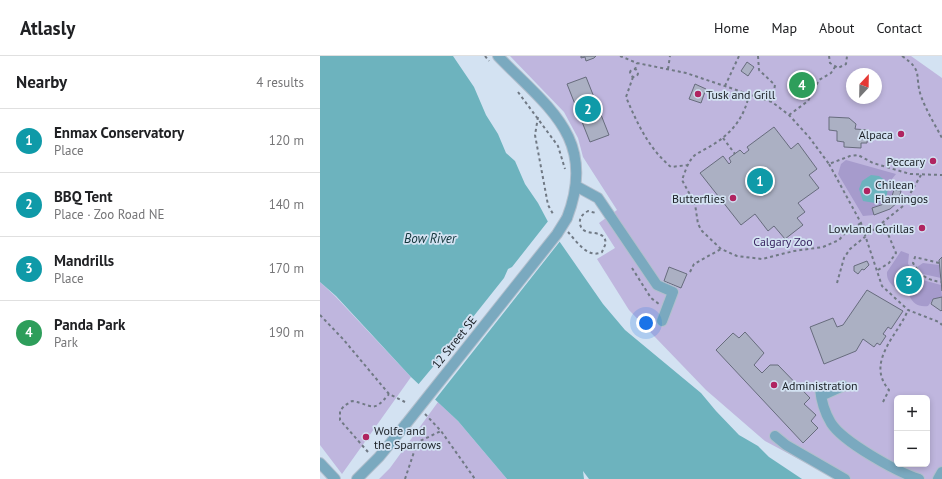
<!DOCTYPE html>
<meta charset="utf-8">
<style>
:root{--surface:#fff;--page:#f2f2f2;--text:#202124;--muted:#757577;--line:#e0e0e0;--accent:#b02460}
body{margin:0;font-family:"PT Sans",sans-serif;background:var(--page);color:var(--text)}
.controls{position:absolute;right:12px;bottom:12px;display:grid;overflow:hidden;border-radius:6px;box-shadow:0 2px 6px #0003}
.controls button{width:36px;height:36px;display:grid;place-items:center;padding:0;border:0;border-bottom:1px solid var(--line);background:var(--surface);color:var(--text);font:20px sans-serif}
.compass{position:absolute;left:526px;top:12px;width:36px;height:36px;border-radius:50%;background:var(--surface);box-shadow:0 2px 6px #0003;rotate:22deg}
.you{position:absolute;left:326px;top:267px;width:14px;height:14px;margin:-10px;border:3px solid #fff;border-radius:50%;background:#1a73e8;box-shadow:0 0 0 6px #1a73e833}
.badge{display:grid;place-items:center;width:26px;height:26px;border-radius:50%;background:var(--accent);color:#fff;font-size:13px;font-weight:700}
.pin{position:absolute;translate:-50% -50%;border:2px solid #fff;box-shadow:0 1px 4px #0006}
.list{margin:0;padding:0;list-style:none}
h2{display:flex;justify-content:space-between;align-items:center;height:52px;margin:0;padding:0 16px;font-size:17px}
h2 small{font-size:13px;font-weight:400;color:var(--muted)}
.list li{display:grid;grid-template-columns:26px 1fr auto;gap:12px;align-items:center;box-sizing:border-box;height:64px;padding:0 16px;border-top:1px solid var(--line)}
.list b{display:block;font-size:15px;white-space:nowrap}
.list p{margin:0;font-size:13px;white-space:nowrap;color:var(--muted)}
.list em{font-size:13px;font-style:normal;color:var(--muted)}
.map{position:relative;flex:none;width:622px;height:423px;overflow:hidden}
header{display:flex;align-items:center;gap:24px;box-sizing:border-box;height:56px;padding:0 20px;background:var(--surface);border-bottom:1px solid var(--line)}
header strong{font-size:19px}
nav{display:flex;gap:22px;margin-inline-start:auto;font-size:14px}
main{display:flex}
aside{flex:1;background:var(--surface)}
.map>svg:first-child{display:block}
.green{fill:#bfb6de;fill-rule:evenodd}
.forest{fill:#a69bcc}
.water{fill:#6db3be}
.pier{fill:#d3e2f2}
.building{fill:#abb0c3;stroke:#676c7d}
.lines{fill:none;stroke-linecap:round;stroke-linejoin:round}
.minor-casing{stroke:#b2bfcd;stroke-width:12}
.path{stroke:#707984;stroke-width:2;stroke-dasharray:3 3;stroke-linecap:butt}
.minor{stroke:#7aa9bf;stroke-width:10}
.minor-bridge-casing{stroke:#b2bfcd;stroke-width:12;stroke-linecap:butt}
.minor-bridge{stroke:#7aa9bf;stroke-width:10}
.poi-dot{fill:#b02460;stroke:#d3e2f2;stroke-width:1.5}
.labels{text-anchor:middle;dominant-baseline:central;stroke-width:3.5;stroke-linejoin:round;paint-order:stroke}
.poi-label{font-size:12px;fill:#1b2026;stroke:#d3e2f2;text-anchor:start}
.park-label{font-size:12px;fill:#392662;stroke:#d3e2f2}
.street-label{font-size:12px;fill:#1b2026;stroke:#d3e2f2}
.water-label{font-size:13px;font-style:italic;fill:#113439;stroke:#d3e2f2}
</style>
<header>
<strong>Atlasly</strong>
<nav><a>Home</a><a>Map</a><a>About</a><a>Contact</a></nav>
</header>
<main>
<aside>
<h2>Nearby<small>4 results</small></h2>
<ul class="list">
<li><span class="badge" style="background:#0f9aa8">1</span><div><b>Enmax Conservatory</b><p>Place</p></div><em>120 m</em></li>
<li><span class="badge" style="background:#0f9aa8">2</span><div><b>BBQ Tent</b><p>Place · Zoo Road NE</p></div><em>140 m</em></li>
<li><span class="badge" style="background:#0f9aa8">3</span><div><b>Mandrills</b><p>Place</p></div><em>170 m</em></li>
<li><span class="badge" style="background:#2e9e5b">4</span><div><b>Panda Park</b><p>Park</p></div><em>190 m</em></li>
</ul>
</aside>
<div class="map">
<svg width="622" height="423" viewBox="0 0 622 423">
<rect width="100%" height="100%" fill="#d3e2f2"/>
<!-- green -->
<path class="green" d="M190,0H591L622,22V423H516L445,385L386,334L309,254L277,203L295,192L279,167L297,154L263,101L258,82L244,56ZM532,18H556V42H532ZM577,342H607V408H577Z
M0,226L15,240L91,321L22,418L0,389Z
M118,346L138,365L187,423H59L70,412Z"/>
<!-- forest -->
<path class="forest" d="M526,104L576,118L572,123L571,131L574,134L572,144L552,152L554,159L543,160L518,118L521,108Z
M581,195L589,198L588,208L599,223L621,229L622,241L613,243L608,250C598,251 593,248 589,239C579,234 566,229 567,216Z
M603,207L619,209L621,222L603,218L597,211Z"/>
<!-- water -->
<path class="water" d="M0,0H133L154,31L166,59L178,78L186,97L195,105L205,128L218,147L235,179L283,248L305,274L381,337L396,355L419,379L438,390L449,401L482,423H269L263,415L264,423H187L138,365L91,321L16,240L0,226Z
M551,119L559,120L569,127L566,143L555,147L543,145L539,133L542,125Z"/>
<!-- pier -->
<path class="pier" d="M229,164L241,184L114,345L97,330L117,306L121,297L126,295L184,222L188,213L192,211Z"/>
<!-- building -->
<path class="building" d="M261,0H276L274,2L266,5L265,1L261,2Z
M427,6L434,11L428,20L421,15Z
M266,21L289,79L270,86L247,28Z
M375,28L386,33L381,47L369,43Z
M509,61L529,62L536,68L535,73L548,74L547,87H541V92L524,91V86L517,85V75L509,74Z
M454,71L471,93L478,87L497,113L489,119L499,132L478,147L485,156L477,162L483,169L465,183L454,170L448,175L435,158L421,169L380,117L403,100L409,108L411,106L409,102L420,94L424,98L429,94L427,91Z
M574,134L581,135L578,146L570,153L554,159L552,152L570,146Z
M622,201V235L619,204Z
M547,205L549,209L544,214L542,213L538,218L534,215V210Z
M349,211L367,218L361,232L344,225Z
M547,234L583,255L571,273L568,271L563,278L566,280L560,289L557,287L554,291L543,283L536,295L504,308L490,271L513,262L517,271L523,269Z
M622,241V254L621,255L611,248L613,243Z
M425,276L444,297L434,309L442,317L450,309H458L490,342L484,348L496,359L491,365L498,372L483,387L396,294L413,277L419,282Z"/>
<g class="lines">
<defs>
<path id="minor" d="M178,0C227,51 278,82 247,162
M256,130L278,142L337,229L353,236L342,265
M500,332C501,344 505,357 511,367C523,386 577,416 599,423
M501,340L523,330
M455,380L466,389L525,423
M0,407L15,423
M37,423L59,401L86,368
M618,423L622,416"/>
</defs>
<!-- minor casing -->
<use href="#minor" class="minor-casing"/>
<!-- path -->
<path class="path" d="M165,0L169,5
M300,0L317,7L366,17L452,46L469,59L489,81L509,108L530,100L538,99L553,107L590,118L622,119
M438,0L439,14L455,29L452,45
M509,0L510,7L518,12L526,8L527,0
M582,0C604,15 594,19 601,40C606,54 615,69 622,82
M348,13L350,0
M310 17a4 4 0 1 1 8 0a4 4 0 1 1-8 0Z
M315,14L317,7
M313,21L306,41C317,67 329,93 351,111L368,109
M405,30L419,0
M198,36L238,90L245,113
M429,38C425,60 413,76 394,88C388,92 381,95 375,99C368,105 365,116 362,124L375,148L378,168L382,175L401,193L417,200L442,203L474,195L503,191L519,184L525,177L541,167
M469,59L488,45L499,24L511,17L515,11
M218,61L215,79L228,149L233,158
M403,82L415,98
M509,108L541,167L562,230L588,254L619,266L622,269
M248,176C257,186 268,203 282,196L286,187C285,184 285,181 281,179C274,175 262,179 260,168C259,161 263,158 268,155L276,157
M619,207L595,201L593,207C601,220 607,224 621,226
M312,212L331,242L339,248
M558,214L569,207L576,197L563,166
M370,216L374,208L401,193
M517,227L524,202L530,193L583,150L601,119
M0,259L23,283L69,338L85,346
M563,346L569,334C545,306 578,279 588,254
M105,358L121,375L155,423
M48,396L20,364V355L24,350L32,345C54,349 52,358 69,338
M85,423L96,390L100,385L121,375"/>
<!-- minor -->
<use href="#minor" class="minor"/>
<defs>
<path id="minor-bridge" d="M86,368L237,178L247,162"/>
</defs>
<!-- minor-bridge casing -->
<use href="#minor-bridge" class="minor-bridge-casing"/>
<!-- minor-bridge -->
<use href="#minor-bridge" class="minor-bridge"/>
</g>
<!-- markers -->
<g class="poi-dot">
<circle cx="378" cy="38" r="4"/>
<circle cx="581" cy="78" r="4"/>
<circle cx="613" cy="105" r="4"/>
<circle cx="547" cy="135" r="4"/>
<circle cx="413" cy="142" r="4"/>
<circle cx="602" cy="172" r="4"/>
<circle cx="454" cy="329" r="4"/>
<circle cx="46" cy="381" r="4"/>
</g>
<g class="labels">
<!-- poi labels -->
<g class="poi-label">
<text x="386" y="38">Tusk and Grill</text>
<text x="573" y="78" text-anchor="end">Alpaca</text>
<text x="605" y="105" text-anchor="end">Peccary</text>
<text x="555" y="128">Chilean<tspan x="555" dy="14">Flamingos</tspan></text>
<text x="405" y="142" text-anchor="end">Butterflies</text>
<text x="594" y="172" text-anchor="end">Lowland Gorillas</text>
<text x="462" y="329">Administration</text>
<text x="54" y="374">Wolfe and<tspan x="54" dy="14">the Sparrows</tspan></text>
</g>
<!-- park labels -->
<g class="park-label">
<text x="463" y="185">Calgary Zoo</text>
</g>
<!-- street labels -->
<g class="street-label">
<text transform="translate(134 286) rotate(-51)">12 Street SE</text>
</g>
<!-- water labels -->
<g class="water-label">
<text x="110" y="182">Bow River</text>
</g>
</g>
</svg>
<div class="controls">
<button>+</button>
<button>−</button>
</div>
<svg class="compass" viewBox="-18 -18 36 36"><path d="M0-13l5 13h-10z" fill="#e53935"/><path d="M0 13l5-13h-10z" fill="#757577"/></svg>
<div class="you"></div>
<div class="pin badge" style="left:440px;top:125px;background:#0f9aa8">1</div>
<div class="pin badge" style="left:268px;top:53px;background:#0f9aa8">2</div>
<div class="pin badge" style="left:589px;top:225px;background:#0f9aa8">3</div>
<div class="pin badge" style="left:482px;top:29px;background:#2e9e5b">4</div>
</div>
</main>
